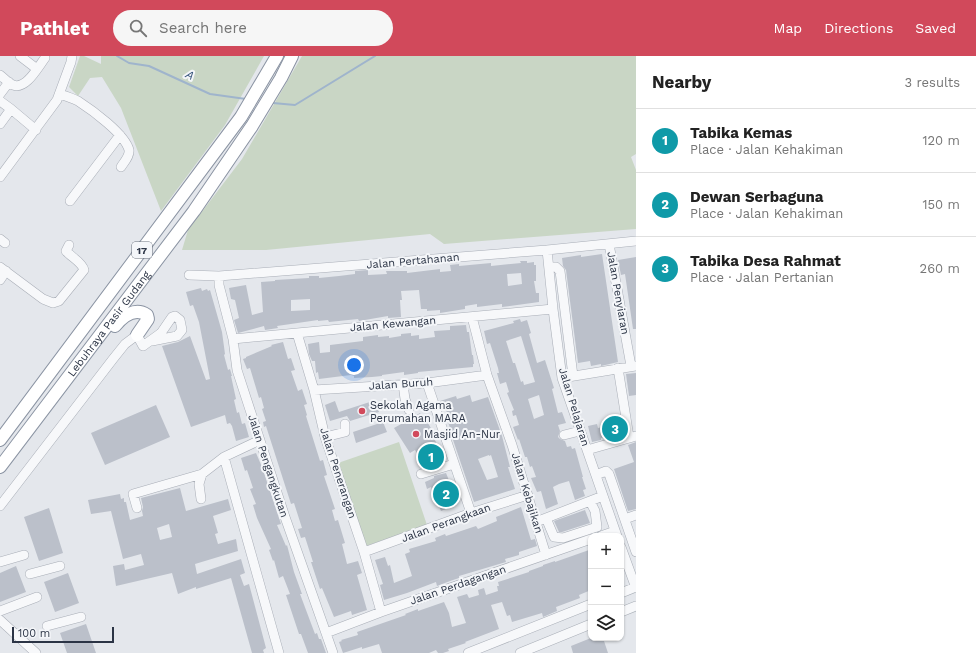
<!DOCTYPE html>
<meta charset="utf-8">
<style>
:root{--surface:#fff;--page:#f6f6f6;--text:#222;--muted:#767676;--line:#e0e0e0;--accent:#d1495b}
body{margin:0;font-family:"Work Sans",sans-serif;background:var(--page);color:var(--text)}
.controls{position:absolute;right:12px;bottom:12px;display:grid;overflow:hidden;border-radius:8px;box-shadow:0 1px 3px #0004}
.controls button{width:36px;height:36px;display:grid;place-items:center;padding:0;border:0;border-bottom:1px solid var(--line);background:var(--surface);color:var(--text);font:20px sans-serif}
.scale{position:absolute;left:12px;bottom:10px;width:102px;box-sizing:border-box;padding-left:4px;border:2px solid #2b3445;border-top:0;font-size:11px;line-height:14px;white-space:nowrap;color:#2b3445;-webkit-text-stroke:3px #f4f6f9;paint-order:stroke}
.you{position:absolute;left:354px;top:309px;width:14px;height:14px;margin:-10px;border:3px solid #fff;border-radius:50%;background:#1a73e8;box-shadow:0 0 0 6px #1a73e833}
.badge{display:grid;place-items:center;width:26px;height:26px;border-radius:50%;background:var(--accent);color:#fff;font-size:13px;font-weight:700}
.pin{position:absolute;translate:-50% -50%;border:2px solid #fff;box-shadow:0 1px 4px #0006}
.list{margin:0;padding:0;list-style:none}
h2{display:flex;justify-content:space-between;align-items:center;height:52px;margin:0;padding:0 16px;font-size:17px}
h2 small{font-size:13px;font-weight:400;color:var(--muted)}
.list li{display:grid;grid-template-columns:26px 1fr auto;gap:12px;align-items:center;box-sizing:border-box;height:64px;padding:0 16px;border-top:1px solid var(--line)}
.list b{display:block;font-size:15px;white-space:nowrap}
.list p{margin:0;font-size:13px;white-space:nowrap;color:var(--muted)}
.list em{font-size:13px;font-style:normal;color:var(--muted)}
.icon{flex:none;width:22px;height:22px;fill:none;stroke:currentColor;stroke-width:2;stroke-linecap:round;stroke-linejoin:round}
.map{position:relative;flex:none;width:636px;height:597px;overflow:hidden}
header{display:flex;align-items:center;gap:24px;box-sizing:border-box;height:56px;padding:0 20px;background:var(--accent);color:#fff}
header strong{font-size:19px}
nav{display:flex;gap:22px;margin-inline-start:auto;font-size:14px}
.search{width:280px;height:36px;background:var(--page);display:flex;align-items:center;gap:10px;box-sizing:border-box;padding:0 14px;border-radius:22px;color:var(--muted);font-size:15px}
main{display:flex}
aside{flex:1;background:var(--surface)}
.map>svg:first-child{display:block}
.green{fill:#c9d6c5}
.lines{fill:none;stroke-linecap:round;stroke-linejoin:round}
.stream{stroke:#9fb4cc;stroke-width:2}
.building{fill:#bbc0ca;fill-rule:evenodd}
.minor-casing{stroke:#a9aeb7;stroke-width:10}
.highway-casing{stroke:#8b94a3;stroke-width:14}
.minor{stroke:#f7f8fa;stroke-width:9}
.highway{stroke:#fff;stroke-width:12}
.poi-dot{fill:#d1495b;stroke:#f4f6f9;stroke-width:1.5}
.labels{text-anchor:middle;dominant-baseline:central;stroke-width:4;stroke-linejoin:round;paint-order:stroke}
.shield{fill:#f4f6f9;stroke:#676e7b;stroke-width:1}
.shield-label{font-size:10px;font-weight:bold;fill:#2b3445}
.street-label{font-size:11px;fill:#2b3445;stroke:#f4f6f9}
.poi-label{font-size:11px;fill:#2b3445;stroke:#f4f6f9;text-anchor:start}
.water-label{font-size:12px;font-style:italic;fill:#34527a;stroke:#f4f6f9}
</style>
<header>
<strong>Pathlet</strong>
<div class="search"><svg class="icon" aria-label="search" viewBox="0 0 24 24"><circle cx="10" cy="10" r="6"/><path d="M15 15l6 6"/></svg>Search here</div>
<nav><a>Map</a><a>Directions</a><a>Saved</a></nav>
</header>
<main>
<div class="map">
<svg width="636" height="597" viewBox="0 0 636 597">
<rect width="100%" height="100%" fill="#e4e7ec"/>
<!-- green -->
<path class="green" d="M80,0H84L101,8V0H264L225,69L161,155L121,52L102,21L90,22L78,40L69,31Z
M302,0H636V98L631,101L636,114V173L444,188L430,178L266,194H182L188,174L242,103Z
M399,386L427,469L366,490L338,407Z"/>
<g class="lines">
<!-- stream -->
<path class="stream" d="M117,0L129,7L149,10L210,38L246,43
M273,47L295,49L375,0"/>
</g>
<!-- building -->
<path class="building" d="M602,198L618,306L601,310V308L591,310L590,305L578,307L566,214L563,210L562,202L581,199V201Z
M636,201V273H633L625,218L621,219L618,204Z
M520,205H527V207L534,206V209H536V225H534L536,237H539V246L502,251V248L477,251V248L465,250V253L440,257V254L427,255V253H421L419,234L401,235L402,244H400L401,261L388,262V260L359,265L358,263L329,266L328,264L318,265V264L277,270L278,272L265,274L264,270L238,277L234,264L239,262L235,244L231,243L229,232L246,229L252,259L263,256L261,226L275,225V224L309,222V220H319V222L339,220L355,218V215L368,214V219L387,218L386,215H407V217L440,213V216L451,215L450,209L459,208V210L491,207V210L521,207ZM521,217L522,228L508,230L507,218ZM310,243V254L291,255V244Z
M201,232L202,235L207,233L208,235L210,234L222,276L225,298L224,299L228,314L230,313L232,320H231L236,343L234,344L237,357L239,356L242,368L245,367L249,381L236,385L232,370L230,367L227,368L225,359L191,371L162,290L178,286L190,280L206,324L210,323L199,266L193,249L190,250L186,236Z
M520,263L521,266L527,264L531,277L529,278L537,307L545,304L554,332L552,333L558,357L562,356L566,367L558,369L560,375L558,381L560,383L565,385L567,391L571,390L572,393L575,392L583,421H582L586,433L583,434L585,440L575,444L569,425L559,428L553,431L558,448L546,453L541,435L537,436L531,422L536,421L532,410L530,411L527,401H525L519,383L518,384L513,371L519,369L516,359L513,360L512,355L514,354L507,337L509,336L506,326L500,328L497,317H499L498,312L490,287L487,288L484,275L514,267L513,265ZM521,280L535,326L524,329L523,325L521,326L515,307H513L506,285ZM539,339L544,359L534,363L528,343Z
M466,269L467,276H469L472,299H473L474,308H473V311L418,316V317L404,319V316L382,319V320L372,321L354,322V320L351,319L319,323L318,316L316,317L315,305H312L309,298L308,288L319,286L320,297L330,296V289L363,285V281L378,279V281L389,280V282L401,280V278L411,277V280L419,279V283L435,281L434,275L450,274V270Z
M283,286L288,303L291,302L295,314L291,315L298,335L302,333L307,348L304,349L307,359L306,360L320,405L323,404L327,419L324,420L335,453L332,454L335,465L338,464L345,487L342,488L347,508L358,505L362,517L357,519L367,554L352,559L351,555L334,561L322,532L320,533L311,506H313L305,481L301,482L298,473L302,472L294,447L291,448L266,370L264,371L263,366L266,365L262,353L264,352L261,341L259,342L250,312L247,313L243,303L246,302V301L272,290L271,289Z
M636,317V339L629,340L626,318Z
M470,339L472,346L488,341L502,380L510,411H508L515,433L474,446L450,375H451L448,366L450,365L446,354L443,355L440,345L456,340L457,343ZM489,399V400L491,399L498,421L487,424L478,403Z
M376,344L379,356L350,365L347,360L330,365L325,349L335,345L339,356Z
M156,349L170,381L105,409L91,377Z
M420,357L424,365L426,364L434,377L432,379L436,386L441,405L427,409L421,395L417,397L415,394L410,397L394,372L403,367L401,364L407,360H410L411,362Z
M620,365L622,377L601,382V384L592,386L588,370L597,368L598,372L616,368V366Z
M383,366L387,376L356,387L353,376Z
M636,386V453L628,455L614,413L634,406L628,389Z
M256,397L262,411L281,468L277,469L286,490L287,489L294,516L302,538H300L315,578L317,577L319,583H321L326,597H308L301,578H299L286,539L290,538L283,520L279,522L274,504L273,505L269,494L271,493L257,462L253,449L256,448L250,433L253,432L247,414L245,415L241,402Z
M446,417L450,427L454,426L460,443L454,445L456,449L441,455L431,431L427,433L425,426L434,422V420Z
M180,432L186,455L228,443L231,454L213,460L218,477L215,478L218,488L236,483L238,495L195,508L197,518L241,503L245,517L240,519L244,530L249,528L266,592L263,594L264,597H252L231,522L196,533V531L178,538L172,517L116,530L113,510L124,508L125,514L144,509L141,498L123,503L111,455L91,458L88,444L120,438L121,443L124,442V446H126L130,464L143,460L142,455L143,451L141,442ZM169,468L172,481L160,484L157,472Z
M521,451L531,484L535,483L537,490L519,496V499L505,503L506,506L459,520V522L450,525L437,530L436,526L407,537L384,544L380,529L383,528L375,504L385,501L388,510L390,509L394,527L412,520L405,498L410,496L409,493L436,485L435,482L445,478L446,480L476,470L478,473L497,465L496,461Z
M49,452L63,497L39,505L24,461Z
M585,454L590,467L562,476H559L554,465Z
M589,494L591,501V534L579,539L580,542L556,551L557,555L543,561L542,557L512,566L510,559L507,560L502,546L491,549L499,573L465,586L466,587L448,593L449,595L443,597H438L436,594L429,597H382L379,588L362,593V591L343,597L339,586L342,585L341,584L358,579L357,576L406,559L405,558L418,553V555L444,546L449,557L452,571L466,567L457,541L467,538L469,542L479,539L478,534L484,532L486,539L498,535L497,530H499L498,526L529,516V515L543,510V509L555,505V506Z
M16,510L26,536L0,546V517Z
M68,517L79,547L55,556L44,526Z
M86,568L96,597H67L60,577Z
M591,582H603L608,597H573L571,590Z"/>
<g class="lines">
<defs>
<path id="minor" d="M20,0L37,13
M0,19C4,22 8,27 13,29C26,34 38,11 45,2
M0,38L9,26
M60,38C66,40 72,42 78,45C92,54 125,78 129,94C130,100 124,106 121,111
M0,45L11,53L0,68
M11,53L36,74
M0,121L57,44L71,6L72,0
M70,145L120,79
M0,183L5,187
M609,188L631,310
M547,194L553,253L562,322L617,480
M0,211L43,243L53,247L59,245L84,214C82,206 71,201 66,195L69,189
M549,211H556L560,215L573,320
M189,219L219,220L547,194L636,185
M219,220V229L233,283L237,314L285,461L333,597
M0,224L6,215
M472,261L487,319L512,389L546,499
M297,277L314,334L325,381L364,496L381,556
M233,283L553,253
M618,312L629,381
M568,321L636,310
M427,327L471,457
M403,328L405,343L409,354
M314,334L427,327L487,319
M564,379L580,375
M325,381L345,376V368
M587,394L636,380
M224,401L260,384
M421,418L454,408
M596,419L606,415L609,418L636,496
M201,443L199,428L202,418L224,401L279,597
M0,450L113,303L125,288L137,279L143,290L161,277L172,261L175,260L180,264L182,274L177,280L152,285
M137,452L133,438L202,418
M546,462L554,481L563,482L597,471L595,455L590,445
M625,463L636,459
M541,464L603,440
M601,480L615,475
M621,491L636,532
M364,496L471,457L528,439
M0,506L24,499
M30,518L60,510
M621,537L636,531
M0,555L37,541
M621,556L636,550
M0,564L36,597
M47,570L81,561
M326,577L381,556L591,483
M468,597L591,548
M520,597L591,568"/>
<g id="highway">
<path d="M115,270C123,260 135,251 147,259L148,263L137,279"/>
<path d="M0,384L241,61L277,0"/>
<path id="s1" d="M0,411L194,155L252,70L281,22L292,0"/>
</g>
</defs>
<!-- minor casing -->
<use href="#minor" class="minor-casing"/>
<!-- highway casing -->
<use href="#highway" class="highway-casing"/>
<!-- minor -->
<use href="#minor" class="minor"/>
<!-- highway -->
<use href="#highway" class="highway"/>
</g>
<!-- markers -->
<g class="poi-dot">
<circle cx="362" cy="355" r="4"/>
<circle cx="416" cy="378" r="4"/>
</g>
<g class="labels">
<!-- shield labels -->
<rect class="shield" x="132" y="186" width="20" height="16" rx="3"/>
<g class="shield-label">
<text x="142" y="194">17</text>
</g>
<!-- street labels -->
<g class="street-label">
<text transform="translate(413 205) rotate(-5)">Jalan Pertahanan</text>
<text transform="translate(618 237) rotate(80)">Jalan Penyiaran</text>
<text stroke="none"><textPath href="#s1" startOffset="180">Lebuhraya Pasir Gudang</textPath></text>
<text transform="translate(393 268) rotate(-5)">Jalan Kewangan</text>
<text transform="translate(401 328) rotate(-4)">Jalan Buruh</text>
<text transform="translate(574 351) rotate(73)">Jalan Pelajaran</text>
<text transform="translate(268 410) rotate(72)">Jalan Pengangkutan</text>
<text transform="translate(338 417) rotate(72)">Jalan Penerangan</text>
<text transform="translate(527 437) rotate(73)">Jalan Kebajikan</text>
<text transform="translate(446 467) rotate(-20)">Jalan Perangkaan</text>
<text transform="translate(458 529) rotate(-19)">Jalan Perdagangan</text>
</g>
<!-- poi labels -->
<g class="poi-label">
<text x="370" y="349">Sekolah Agama<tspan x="370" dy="13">Perumahan MARA</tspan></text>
<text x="424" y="378">Masjid An-Nur</text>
</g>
<!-- water labels -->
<g class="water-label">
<text transform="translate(190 19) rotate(25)">A</text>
</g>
</g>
</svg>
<div class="controls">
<button>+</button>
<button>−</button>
<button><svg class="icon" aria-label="layers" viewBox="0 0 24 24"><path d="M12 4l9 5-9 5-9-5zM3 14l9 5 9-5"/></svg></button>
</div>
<div class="scale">100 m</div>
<div class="you"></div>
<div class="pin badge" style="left:431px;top:401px;background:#0f9aa8">1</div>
<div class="pin badge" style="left:446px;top:438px;background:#0f9aa8">2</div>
<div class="pin badge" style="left:615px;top:373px;background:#0f9aa8">3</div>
</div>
<aside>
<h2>Nearby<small>3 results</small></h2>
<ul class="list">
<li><span class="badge" style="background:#0f9aa8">1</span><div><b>Tabika Kemas</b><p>Place · Jalan Kehakiman</p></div><em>120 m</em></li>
<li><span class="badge" style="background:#0f9aa8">2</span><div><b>Dewan Serbaguna</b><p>Place · Jalan Kehakiman</p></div><em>150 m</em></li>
<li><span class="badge" style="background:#0f9aa8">3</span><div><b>Tabika Desa Rahmat</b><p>Place · Jalan Pertanian</p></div><em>260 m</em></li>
</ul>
</aside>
</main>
